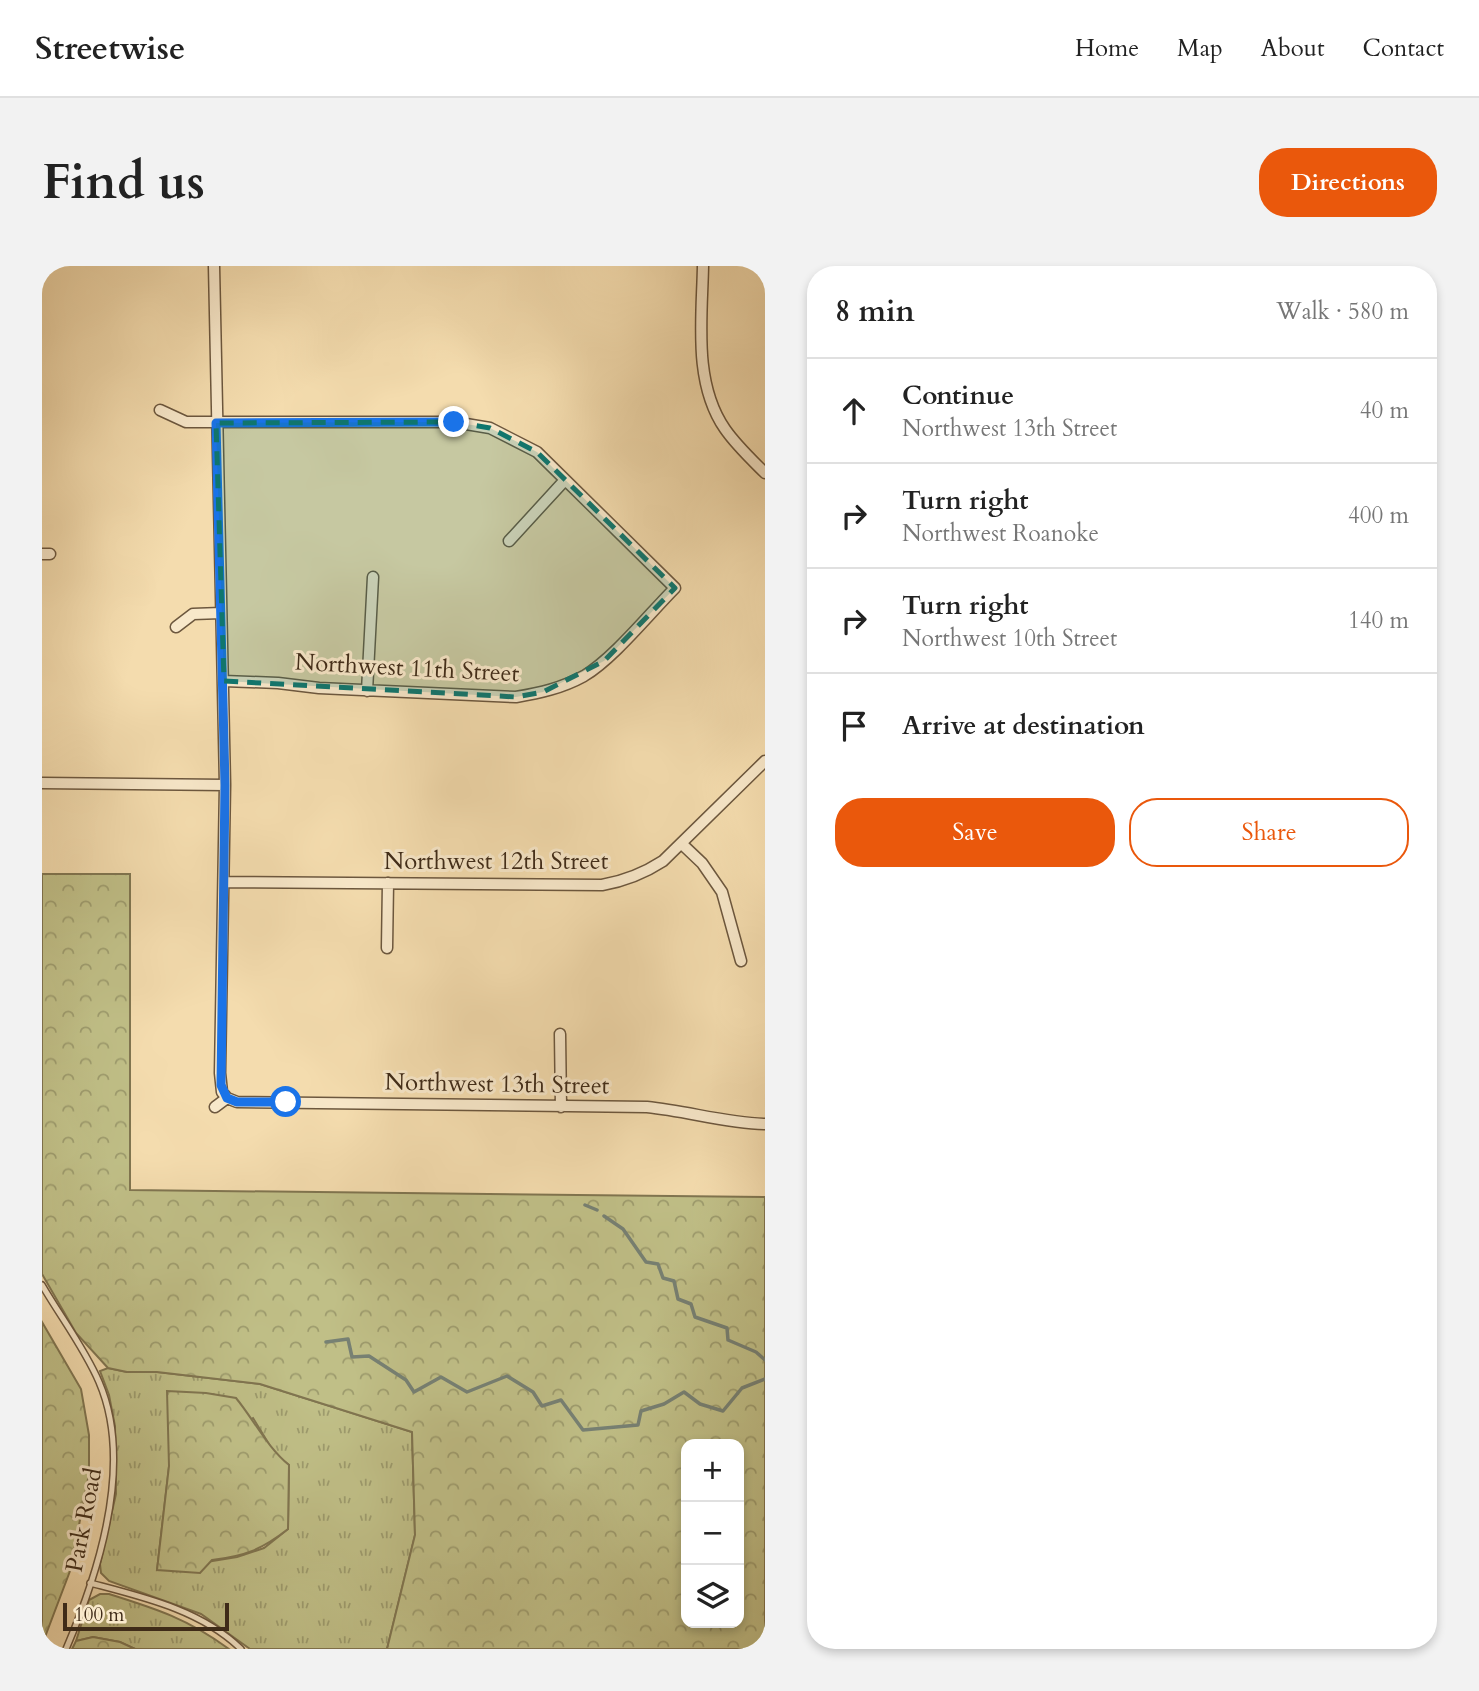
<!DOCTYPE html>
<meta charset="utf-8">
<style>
:root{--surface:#fff;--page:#f2f2f2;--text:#222;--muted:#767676;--line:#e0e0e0;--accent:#ea580c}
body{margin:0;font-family:Cardo,serif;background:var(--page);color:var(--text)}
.controls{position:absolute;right:21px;bottom:21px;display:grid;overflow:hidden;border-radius:14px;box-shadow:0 4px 10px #0003}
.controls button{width:63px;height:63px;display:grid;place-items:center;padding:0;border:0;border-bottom:2px solid var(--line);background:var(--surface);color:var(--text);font:35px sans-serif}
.scale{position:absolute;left:21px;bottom:18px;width:166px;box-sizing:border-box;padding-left:7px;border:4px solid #3f2b18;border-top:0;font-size:19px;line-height:24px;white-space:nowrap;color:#3f2b18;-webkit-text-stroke:5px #f8e8ca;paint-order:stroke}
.stop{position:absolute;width:21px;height:21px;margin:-16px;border:5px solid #1a73e8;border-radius:50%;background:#fff}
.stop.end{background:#1a73e8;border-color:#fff;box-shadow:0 2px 7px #0008}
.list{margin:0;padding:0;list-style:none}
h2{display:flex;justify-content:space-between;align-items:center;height:91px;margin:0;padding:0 28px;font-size:30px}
h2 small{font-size:23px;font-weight:400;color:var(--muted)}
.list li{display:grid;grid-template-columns:46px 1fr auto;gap:21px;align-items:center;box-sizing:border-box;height:105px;padding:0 28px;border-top:2px solid var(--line)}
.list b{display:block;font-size:26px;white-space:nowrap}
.list p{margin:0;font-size:23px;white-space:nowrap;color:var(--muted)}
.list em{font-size:23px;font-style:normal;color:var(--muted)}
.actions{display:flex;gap:14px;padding:21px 28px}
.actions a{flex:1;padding:16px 0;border:2px solid var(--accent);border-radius:28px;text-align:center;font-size:24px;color:var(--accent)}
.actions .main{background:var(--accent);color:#fff}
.icon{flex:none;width:38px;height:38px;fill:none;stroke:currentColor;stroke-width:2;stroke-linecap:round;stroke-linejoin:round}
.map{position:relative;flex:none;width:723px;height:1383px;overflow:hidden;border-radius:28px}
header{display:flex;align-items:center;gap:42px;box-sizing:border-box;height:98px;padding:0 35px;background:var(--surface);border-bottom:2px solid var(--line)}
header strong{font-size:33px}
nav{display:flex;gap:38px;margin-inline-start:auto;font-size:24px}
.intro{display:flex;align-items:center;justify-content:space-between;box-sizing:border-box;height:168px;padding:0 42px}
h1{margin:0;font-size:49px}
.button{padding:18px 32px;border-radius:28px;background:var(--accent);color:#fff;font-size:24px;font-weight:700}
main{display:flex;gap:42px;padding:0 42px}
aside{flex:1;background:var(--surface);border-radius:28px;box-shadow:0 4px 10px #0003}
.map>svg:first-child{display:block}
.grass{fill:url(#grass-tufts);stroke:#807550;stroke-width:2;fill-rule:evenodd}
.forest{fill:url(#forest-crowns);stroke:#807550;stroke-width:2;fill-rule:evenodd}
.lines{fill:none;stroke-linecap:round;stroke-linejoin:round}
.stream{stroke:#778174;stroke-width:3.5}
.service-casing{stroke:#6c573e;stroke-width:8}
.minor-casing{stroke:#6c573e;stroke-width:13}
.service{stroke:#f8e8ca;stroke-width:5}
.minor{stroke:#f8e8ca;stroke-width:10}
.route{stroke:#1a73e8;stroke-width:9}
.marked{fill:#0f766e;fill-opacity:0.2;stroke:#0f766e;stroke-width:5;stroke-dasharray:14 9;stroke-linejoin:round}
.labels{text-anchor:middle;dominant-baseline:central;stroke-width:6;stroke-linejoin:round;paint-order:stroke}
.street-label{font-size:24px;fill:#3f2b18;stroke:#f8e8ca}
</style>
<header>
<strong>Streetwise</strong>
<nav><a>Home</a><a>Map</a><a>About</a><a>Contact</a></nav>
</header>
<div class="intro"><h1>Find us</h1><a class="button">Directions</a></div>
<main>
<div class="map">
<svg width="723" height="1383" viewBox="0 0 723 1383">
<defs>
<pattern id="grass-tufts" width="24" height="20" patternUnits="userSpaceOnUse" patternTransform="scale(1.75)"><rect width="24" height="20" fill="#c0bf87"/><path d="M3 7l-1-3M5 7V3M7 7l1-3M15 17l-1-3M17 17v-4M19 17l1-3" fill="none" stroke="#9d9b6d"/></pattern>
<pattern id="forest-crowns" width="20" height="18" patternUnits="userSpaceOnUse" patternTransform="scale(1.75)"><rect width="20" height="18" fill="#c0bf87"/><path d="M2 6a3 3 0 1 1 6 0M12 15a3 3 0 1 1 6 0" fill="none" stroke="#9d9b6d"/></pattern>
</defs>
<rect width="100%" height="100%" fill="#f4dcae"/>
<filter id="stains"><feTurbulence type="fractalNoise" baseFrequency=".00286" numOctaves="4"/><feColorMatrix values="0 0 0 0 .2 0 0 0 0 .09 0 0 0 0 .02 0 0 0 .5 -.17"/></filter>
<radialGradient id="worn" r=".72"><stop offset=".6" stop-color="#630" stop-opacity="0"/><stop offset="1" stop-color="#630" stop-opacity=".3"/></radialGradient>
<!-- grass -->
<path class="grass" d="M66,1102L85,1106H115L218,1118L370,1166L373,1269L345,1383H208L159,1348L67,1315L59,1307L58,1298L74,1228L73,1160L67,1129L58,1105ZM211,1152L233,1188L247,1199L246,1263L222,1282L195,1291L115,1304L127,1200Z
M58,1328H67C115,1343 146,1353 187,1383H93L78,1376L51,1371L34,1375L47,1334Z"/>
<!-- forest -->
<path class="forest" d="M0,608H88V924L723,931V1383H345L373,1269L370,1166L218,1118L115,1106H85L66,1102L34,1067L0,1008ZM644,1178H697V1357H644Z
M0,1056L39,1123L47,1169V1208L28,1305L0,1379Z
M125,1125L164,1127L194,1132C212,1154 225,1181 247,1199L246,1263C219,1284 203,1290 170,1294L158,1307L115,1304L127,1200Z
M51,1371L78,1376L93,1383H30L34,1375Z"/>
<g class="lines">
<!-- stream -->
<path class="stream" d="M543,939L555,944
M562,950L581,963L604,996L616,998L621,1012L632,1015L636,1033L649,1038L653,1051L685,1062L686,1074L714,1086L723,1094
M284,1076L306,1073L310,1091L327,1090L364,1114L372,1126L399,1111L425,1126L465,1110L491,1126L500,1140L519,1134L541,1164L596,1159L599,1145L622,1138L642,1126L658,1138L681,1145L700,1122L723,1113"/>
<defs>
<path id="service" d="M0,1019C18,1050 43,1083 57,1116C92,1197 57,1306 24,1383
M48,1317C101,1331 159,1344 199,1383"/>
<path id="minor" d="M172,0L183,519L178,807L180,826L185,832
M661,0C660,53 651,117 683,163C694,179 709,193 723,207
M118,144L144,156H412L448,162L495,186L633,322C608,347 571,393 542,410C520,422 498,427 474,431L277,422L236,417L182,415
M467,275L523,214
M0,288H8
M134,361L151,348L179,347
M325,425L331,311
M0,517L183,519
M640,578L660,597L680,626L699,695
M182,616L560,619C583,615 601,608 621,595L723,495
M345,682L346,617
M518,768L519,841
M185,832L195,836L605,841C645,845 684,857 723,858
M173,841L185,832"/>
</defs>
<!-- service casing -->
<use href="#service" class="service-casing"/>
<!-- minor casing -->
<use href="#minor" class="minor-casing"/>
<!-- service -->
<use href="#service" class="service"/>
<!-- minor -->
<use href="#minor" class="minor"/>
</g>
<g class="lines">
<!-- route -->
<path class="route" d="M244,836H195L185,832L179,819L183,519L174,157L412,156"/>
</g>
<!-- marked area -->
<path class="marked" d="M412,156L448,162L495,186L633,322L562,395L501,426L474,431L182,415L174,157Z"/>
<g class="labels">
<!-- street labels -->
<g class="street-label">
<text transform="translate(365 402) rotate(3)">Northwest 11th Street</text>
<text x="454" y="595">Northwest 12th Street</text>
<text transform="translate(455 818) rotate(1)">Northwest 13th Street</text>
<text transform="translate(42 1254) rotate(-79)">Park Road</text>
</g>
</g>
<rect width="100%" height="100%" filter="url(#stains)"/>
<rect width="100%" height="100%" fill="url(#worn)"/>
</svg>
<div class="controls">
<button>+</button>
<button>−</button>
<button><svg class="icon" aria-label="layers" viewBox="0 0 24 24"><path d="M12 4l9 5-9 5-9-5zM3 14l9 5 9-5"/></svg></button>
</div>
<div class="scale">100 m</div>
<div class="stop" style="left:244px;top:836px"></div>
<div class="stop end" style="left:412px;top:156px"></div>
</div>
<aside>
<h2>8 min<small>Walk · 580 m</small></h2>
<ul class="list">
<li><svg class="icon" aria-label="ahead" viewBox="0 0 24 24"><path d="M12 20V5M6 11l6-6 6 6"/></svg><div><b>Continue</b><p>Northwest 13th Street</p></div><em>40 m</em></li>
<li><svg class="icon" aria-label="right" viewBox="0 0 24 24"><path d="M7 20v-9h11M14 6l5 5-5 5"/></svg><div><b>Turn right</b><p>Northwest Roanoke</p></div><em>400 m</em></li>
<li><svg class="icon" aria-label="right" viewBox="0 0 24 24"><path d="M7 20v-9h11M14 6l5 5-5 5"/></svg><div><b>Turn right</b><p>Northwest 10th Street</p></div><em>140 m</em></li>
<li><svg class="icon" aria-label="arrive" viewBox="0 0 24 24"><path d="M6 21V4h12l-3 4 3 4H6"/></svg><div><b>Arrive at destination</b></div></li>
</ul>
<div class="actions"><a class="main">Save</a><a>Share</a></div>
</aside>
</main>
